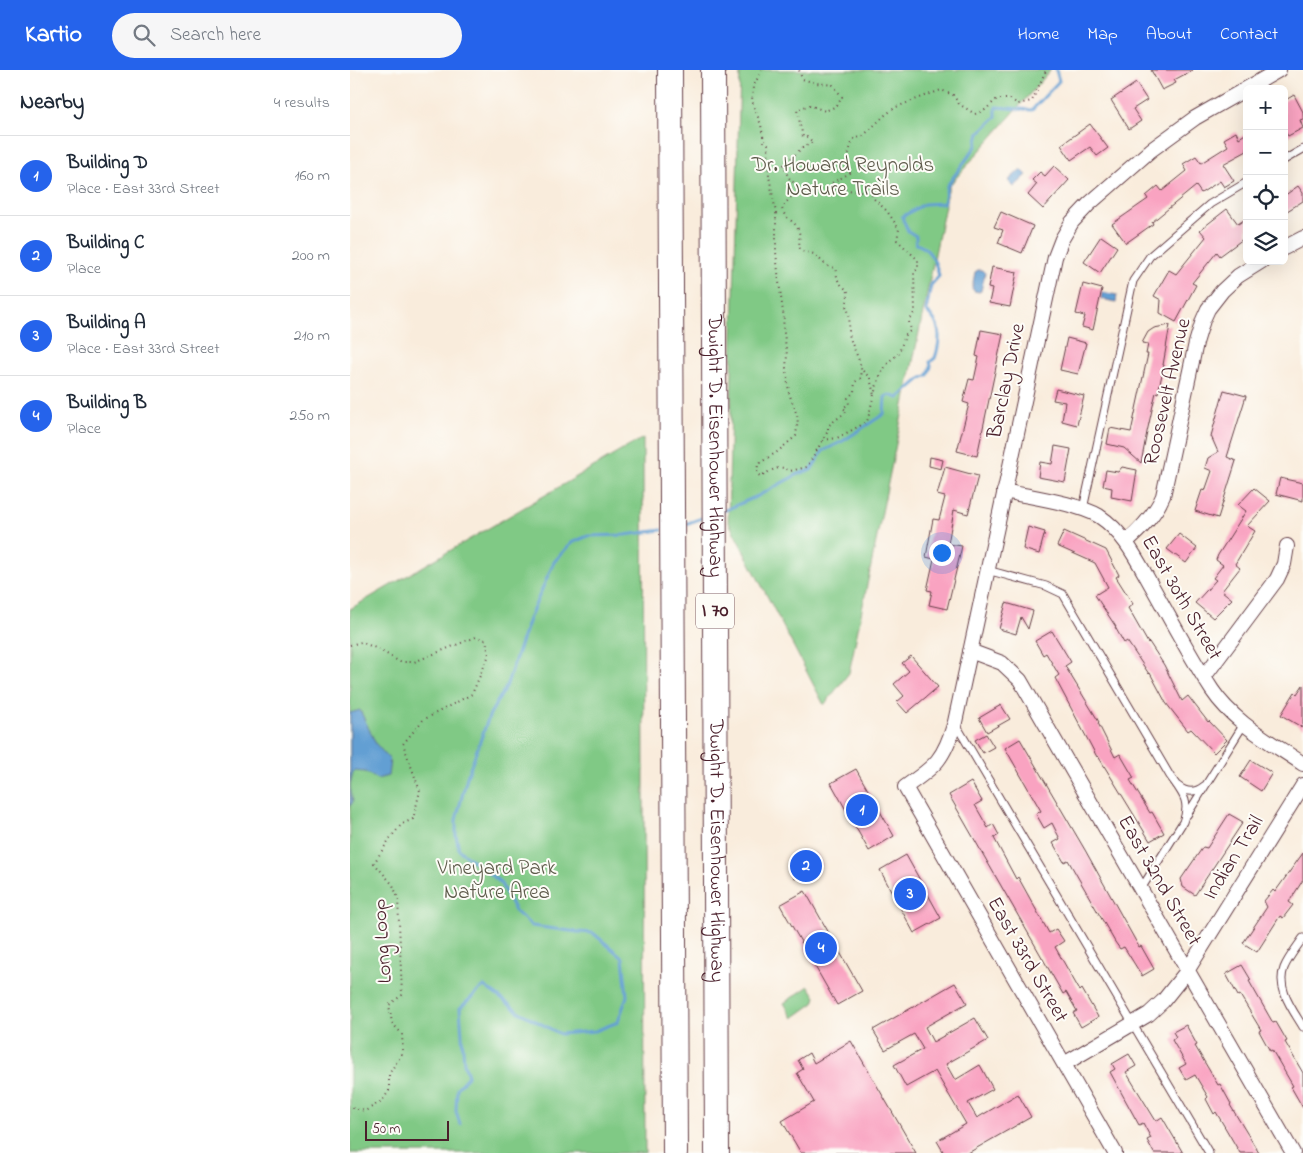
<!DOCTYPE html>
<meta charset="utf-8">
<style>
:root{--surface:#fff;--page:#f6f6f7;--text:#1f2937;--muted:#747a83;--line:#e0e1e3;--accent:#2563eb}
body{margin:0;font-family:"Indie Flower",sans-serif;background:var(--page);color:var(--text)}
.controls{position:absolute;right:15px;top:15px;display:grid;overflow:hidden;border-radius:8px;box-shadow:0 5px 20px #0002}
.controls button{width:45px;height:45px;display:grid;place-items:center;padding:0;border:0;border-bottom:1px solid var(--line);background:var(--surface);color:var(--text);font:25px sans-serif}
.scale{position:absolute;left:15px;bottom:12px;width:84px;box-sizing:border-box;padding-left:5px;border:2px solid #4a1f2b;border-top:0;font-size:14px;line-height:18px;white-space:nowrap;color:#4a1f2b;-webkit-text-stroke:4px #fdfcf7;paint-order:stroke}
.you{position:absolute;left:591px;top:482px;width:18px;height:18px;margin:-12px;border:4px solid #fff;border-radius:50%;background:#1a73e8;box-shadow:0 0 0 8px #1a73e833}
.badge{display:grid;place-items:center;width:32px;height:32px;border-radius:50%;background:var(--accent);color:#fff;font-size:16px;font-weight:700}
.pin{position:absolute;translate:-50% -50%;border:2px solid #fff;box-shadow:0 1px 5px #0006}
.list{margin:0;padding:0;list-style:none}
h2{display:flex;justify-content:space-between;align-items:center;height:65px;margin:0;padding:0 20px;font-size:21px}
h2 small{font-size:16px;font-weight:400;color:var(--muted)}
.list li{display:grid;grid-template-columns:32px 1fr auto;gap:15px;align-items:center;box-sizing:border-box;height:80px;padding:0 20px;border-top:1px solid var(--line)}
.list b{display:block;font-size:19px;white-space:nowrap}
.list p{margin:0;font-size:16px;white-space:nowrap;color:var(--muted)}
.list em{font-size:16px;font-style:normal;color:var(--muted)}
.icon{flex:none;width:28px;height:28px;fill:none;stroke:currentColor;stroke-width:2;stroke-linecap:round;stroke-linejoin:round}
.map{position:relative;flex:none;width:953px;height:1083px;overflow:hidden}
header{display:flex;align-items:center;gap:30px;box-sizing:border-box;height:70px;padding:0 25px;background:var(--accent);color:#fff}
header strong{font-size:24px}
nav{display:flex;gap:28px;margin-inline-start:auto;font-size:18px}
.search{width:350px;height:45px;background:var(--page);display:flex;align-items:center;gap:12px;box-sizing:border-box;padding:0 18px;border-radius:28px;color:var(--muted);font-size:19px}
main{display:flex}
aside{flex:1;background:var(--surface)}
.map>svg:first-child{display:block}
.green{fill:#80c985;stroke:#657458}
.water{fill:#629fd3;stroke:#565f7f}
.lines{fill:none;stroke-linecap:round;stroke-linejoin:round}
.stream{stroke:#629fd3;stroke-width:3}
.building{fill:#f9a3c1}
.service-casing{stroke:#643e46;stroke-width:9}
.minor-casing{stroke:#643e46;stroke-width:16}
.motorway-casing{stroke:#643e46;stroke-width:26}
.path{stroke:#643e46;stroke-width:2;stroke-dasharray:1 4;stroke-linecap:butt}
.service{stroke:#fff;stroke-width:7}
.minor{stroke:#fff;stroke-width:14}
.motorway{stroke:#fff;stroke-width:24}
.labels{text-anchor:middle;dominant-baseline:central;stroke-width:4;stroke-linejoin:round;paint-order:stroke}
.shield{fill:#fdfcf7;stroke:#806168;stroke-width:1}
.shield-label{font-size:20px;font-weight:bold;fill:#4a1f2b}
.park-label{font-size:21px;fill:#5d5a4a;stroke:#fdfcf7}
.street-label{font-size:21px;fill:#4a1f2b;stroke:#fdfcf7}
</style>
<header>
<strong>Kartio</strong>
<div class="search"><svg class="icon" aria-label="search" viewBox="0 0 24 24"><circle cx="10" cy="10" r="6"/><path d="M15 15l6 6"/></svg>Search here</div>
<nav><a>Home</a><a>Map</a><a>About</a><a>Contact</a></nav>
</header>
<main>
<aside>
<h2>Nearby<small>4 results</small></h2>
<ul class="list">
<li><span class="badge">1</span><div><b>Building D</b><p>Place · East 33rd Street</p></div><em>160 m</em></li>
<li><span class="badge">2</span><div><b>Building C</b><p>Place</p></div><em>200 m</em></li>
<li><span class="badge">3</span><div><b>Building A</b><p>Place · East 33rd Street</p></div><em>210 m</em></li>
<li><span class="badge">4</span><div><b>Building B</b><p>Place</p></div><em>250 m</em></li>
</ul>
</aside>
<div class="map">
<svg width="953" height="1083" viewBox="0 0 953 1083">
<rect width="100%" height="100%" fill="#fdfcf7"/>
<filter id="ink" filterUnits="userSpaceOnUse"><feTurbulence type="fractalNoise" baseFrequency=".02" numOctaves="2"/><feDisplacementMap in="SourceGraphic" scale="10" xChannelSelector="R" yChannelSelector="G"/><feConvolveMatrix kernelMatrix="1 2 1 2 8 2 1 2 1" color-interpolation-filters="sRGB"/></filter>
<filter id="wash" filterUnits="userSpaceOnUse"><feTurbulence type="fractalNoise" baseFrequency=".0096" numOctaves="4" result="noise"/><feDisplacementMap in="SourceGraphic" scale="20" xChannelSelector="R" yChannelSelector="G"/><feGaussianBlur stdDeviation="1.12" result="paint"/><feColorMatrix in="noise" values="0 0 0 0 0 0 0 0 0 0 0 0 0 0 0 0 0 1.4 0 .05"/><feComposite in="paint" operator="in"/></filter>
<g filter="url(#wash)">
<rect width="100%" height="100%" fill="#f9ecdc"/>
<!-- green -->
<path class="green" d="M390,0H701L599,116L499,603L474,635L378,451Z
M293,368L295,1083H0V539Z
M459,916L466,927L464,933L443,948L434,933Z"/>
<!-- water -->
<path class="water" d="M671,99L677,105L664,117L658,111Z
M628,200H632L635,203L631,221L629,222L624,221L622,218L625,202Z
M752,222L767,225L766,232L751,229Z
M10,640L26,674L40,690L38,706L27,709L15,702L3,701L0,716L3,732L0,736V643Z"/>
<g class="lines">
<!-- stream -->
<path class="stream" d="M373,441L408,426L448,404L461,400L473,381L493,371L534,344L535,327L539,325L548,328L570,309L578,305L581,296L580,292L585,288C591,270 592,254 576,241L581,215L589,206C586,192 580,178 566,174V166L558,161L552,147L574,134L594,133L597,116L626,76L629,63L646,47V37L682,40L709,11L706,0
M330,456L355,447
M110,1054L106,1041L107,1018L118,1006L114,993L110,938L134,916L171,943L210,964L245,961L268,952L277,926L273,888L243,863L228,862L182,856L165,841L150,812L109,780L106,765V750L117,707L140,644L156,617L179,549L204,492L221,473L238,466L275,465L312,460"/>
</g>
<g id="blocks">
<!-- building -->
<path class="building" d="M801,0H843L824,10L826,13L812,20Z
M786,13L797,30L783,39L791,51L779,59L761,30Z
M944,25L953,42V49L950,50L953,58L938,66L934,60V31Z
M740,54L758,78L747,86L740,77L721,90L711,75Z
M886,62L889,68L897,63V81L873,94L884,111L874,117L870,111L851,123L846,116L802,152L803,154L776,173L762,154L798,129L796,126L808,116L812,121L837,101L833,94L846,86L851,93L878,76L874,69Z
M704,96L719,110L693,139L678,125L687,114L682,110L690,102L695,106Z
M948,116L953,123V131L934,143V126Z
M877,139L888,154L897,148V166L870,186L867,182L842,213L846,215L826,252L810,243L811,230L804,226L819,200L826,204L856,167L850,160Z
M651,142L683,156L672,183L648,173L653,160L644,157Z
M751,166L767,177L750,203L734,192Z
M642,197L667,202L660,237L639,233L642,219L638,218Z
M733,214L752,219L743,260L732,257L735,246L726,244Z
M820,255L813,295H814L808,323L806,322L797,362L791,393L774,378L757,374L760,358L781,362L798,284H796L798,274L792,273L798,262L804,258Z
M631,260L653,264L627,386L607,381L619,334L613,332L619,309L624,310L629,287L626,286Z
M717,268L736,273L728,304L710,300Z
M706,319L734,326L727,355L712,351L715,332L703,330Z
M874,320L896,326L877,387L886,391L868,448L845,441L852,420L855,421L862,401L855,398L858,388L868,382L861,366Z
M705,376L721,379L715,412L688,407L690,392L702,394Z
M580,387L593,390L591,399L579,396Z
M595,397L628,406L618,444L604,440L598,474L612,476L597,539L579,535L582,521L577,520L584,489L576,487L583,449L589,450L595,427L587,425Z
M772,397L787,400L782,431L761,427L762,418L753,416L756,400L768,402Z
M930,408L953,413V431L926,424Z
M904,418L920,431L897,456L905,461L885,494L890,498L872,521L882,529L863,548L845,533L866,510L863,508L873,495L866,490L868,485L896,441L888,435Z
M678,457L695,462L689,484L673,479Z
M714,461L756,480L769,505L766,507L783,534L778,538L798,573L799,572L814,595L832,631L838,626L858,652L859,651L877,670L864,683L841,659L838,661L816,633L800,603L799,604L777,571L774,573L765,557H766L745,525L758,517L745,493L707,476Z
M829,464L847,478L836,493L817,479Z
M656,533L683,541L678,559L671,547L666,564L649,559Z
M702,561L721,592L715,596L749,652L748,653L765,687L770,684L784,708L780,710L800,743L802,742L814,763L800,771L748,686L747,687L705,608L709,605L696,583L693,585L685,571Z
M561,586L588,617L557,643L547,632L554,626L544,614L559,601L552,593Z
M953,615V658L931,645L945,622L947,624Z
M651,635L660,649L637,662L629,648Z
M636,664L644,677L633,683L625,670Z
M670,669L735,780L789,877L791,876L804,899L792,906L774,877L770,879L765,872L718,790L714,792L703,773L710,769L702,753L694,758L686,744L691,741L655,678Z
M901,690L922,703L911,721L890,707Z
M506,699L544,766L519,781L481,713Z
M621,712L632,731L625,735L638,758L643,754L649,765L644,768L666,809L668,807L699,863L706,859L714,871L705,877L730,921L732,919L748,947L731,957L723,943L727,941L716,922L713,924L599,725Z
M879,744L893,752L845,825L833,817L831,809L853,777L857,778Z
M466,783L472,794L445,809L439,798Z
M953,783V810L939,832L943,835L933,848L930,846L907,882L893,873L917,837L914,831L923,820L925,822Z
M556,785L591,848L564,863L530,800Z
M455,821L512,921L487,935L430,835Z
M892,895L901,910L899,911L923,953L926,952L937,971L935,972L953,1003V1038L941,1017L943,1016L922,980L920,981L909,961L911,960L890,925L888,926L876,904Z
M605,913L617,933L575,957L583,972L625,948L638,970L596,994L605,1010L630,995L643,1019L618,1033L627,1048L668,1024L681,1047L618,1083H594L587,1071L616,1054L585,1001L556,1017L544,995L573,979L564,964L535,980L523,960Z
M836,955L847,975L845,976L868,1015L870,1014L881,1034L880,1035L909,1083H890L866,1042L864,1044L856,1029L858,1027L845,1005L836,1010L829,998L836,994L822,970L826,967L823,962Z
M501,971L566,1083H451L432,1051L464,1032L447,1003L453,999L448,990L459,983L464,993Z
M779,984L786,996L776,1002L806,1051L812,1047L833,1083H804L797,1070L801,1068L793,1053L789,1055L760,1002L765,999L762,994Z"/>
</g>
</g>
<g filter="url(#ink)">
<use href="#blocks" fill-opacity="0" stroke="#643e46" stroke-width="1"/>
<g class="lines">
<defs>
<path id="service" d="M934,90L953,79
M733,439L783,211L800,186L860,134L897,112
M637,500L696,516L713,524L820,706C832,723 841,731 833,752L791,819
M605,653L859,1083
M828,716C837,723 845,723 854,716
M837,745L894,654
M953,868C947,877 938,888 934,898C926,919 943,940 953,957"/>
<path id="minor" d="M934,178L953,168
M654,421C680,427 727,433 749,446C775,463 788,492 803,518C822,552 841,588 862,620C884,653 921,672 953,694
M776,472C791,459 805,445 813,426L846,273L853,250L858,239L872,221L888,206L912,191
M620,581L652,593L670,610L943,1083
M854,607L927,509L934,494L937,476
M714,994L799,944L813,931L837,901L953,715
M765,1083L555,717C586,696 594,689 605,652L705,187L712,169L722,152L739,134L801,80L845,48L929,0"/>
<g id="motorway">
<path d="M320,0L325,1083"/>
<path id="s1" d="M363,0L367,1083"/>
</g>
</defs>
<!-- service casing -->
<use href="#service" class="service-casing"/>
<!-- minor casing -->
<use href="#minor" class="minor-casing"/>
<!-- motorway casing -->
<use href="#motorway" class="motorway-casing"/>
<!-- path -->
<path class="path" d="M412,0L403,17L402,31L411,55L414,71L418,74L419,106L426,143V182L429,212L434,249L433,256L437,285L436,298L439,323L448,348L446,366L427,382L408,394L407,404L410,406C420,402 430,393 440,401L457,397L478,361V356L497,341L493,338L499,334L498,328L504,322L505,312L511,308C514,292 501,278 499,263C499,252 501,245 496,236C501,214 496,224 488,210C487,207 486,202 485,198L477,196L464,184L451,181C447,173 452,165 447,157C441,148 435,150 432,138C437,130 444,126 448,117L438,107L434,95L452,78L463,72L457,67H453L447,40L459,35L475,41L487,36L492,27L483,15L466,13L452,9L449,0
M513,301L520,308L524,325
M473,370L487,368L517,352C523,331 528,294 548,285L555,266L561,260L559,252L565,241L564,202L568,199V190L547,170L549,159L537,141L523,128L521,121H505L484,118L480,114L500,103L498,86L501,75L504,69L513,66L534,46L546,37L591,20L603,25L609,34L625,44L635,40L647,29H660L668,34L682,31L696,0
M0,575L11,572L28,579L50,592H64L126,567L136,570L139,585L122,624L73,650L53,674L70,721L63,749L52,754L41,767L24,793L43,815L48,828L52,925L39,935L42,953L52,964L53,982L39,1004V1021L32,1031L15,1041L0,1037"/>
<!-- service -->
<use href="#service" class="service"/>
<!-- minor -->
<use href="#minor" class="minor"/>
<!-- motorway -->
<use href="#motorway" class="motorway"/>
</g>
</g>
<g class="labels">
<!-- shield labels -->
<rect class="shield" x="346" y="523.5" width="38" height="35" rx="4"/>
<g class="shield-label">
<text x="365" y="541">I 70</text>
</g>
<!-- park labels -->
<g class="park-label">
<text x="493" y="96">Dr. Howard Reynolds<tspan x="493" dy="24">Nature Trails</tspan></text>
<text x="147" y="799">Vineyard Park<tspan x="147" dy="24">Nature Area</tspan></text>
</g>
<!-- street labels -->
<g class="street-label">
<text transform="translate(657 311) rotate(-78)">Barclay Drive</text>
<text transform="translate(818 322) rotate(-77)">Roosevelt Avenue</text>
<text stroke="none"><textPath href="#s1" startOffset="376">Dwight D. Eisenhower Highway</textPath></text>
<text transform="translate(831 528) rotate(60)">East 30th Street</text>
<text stroke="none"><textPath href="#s1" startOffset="781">Dwight D. Eisenhower Highway</textPath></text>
<text transform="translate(884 788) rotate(-58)">Indian Trail</text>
<text transform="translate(809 811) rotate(60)">East 32nd Street</text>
<text transform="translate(33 871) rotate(-94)">Long Loop</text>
<text transform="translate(677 890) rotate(60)">East 33rd Street</text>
</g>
</g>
</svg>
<div class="controls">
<button>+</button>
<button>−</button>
<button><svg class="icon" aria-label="locate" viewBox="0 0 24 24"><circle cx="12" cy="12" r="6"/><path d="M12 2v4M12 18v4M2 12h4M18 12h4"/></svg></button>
<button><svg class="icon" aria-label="layers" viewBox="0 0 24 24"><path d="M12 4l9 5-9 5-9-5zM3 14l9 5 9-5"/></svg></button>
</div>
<div class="scale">50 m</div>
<div class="you"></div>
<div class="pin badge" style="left:512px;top:740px">1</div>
<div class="pin badge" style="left:456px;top:796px">2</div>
<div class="pin badge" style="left:560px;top:824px">3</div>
<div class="pin badge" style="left:471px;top:878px">4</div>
</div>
</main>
